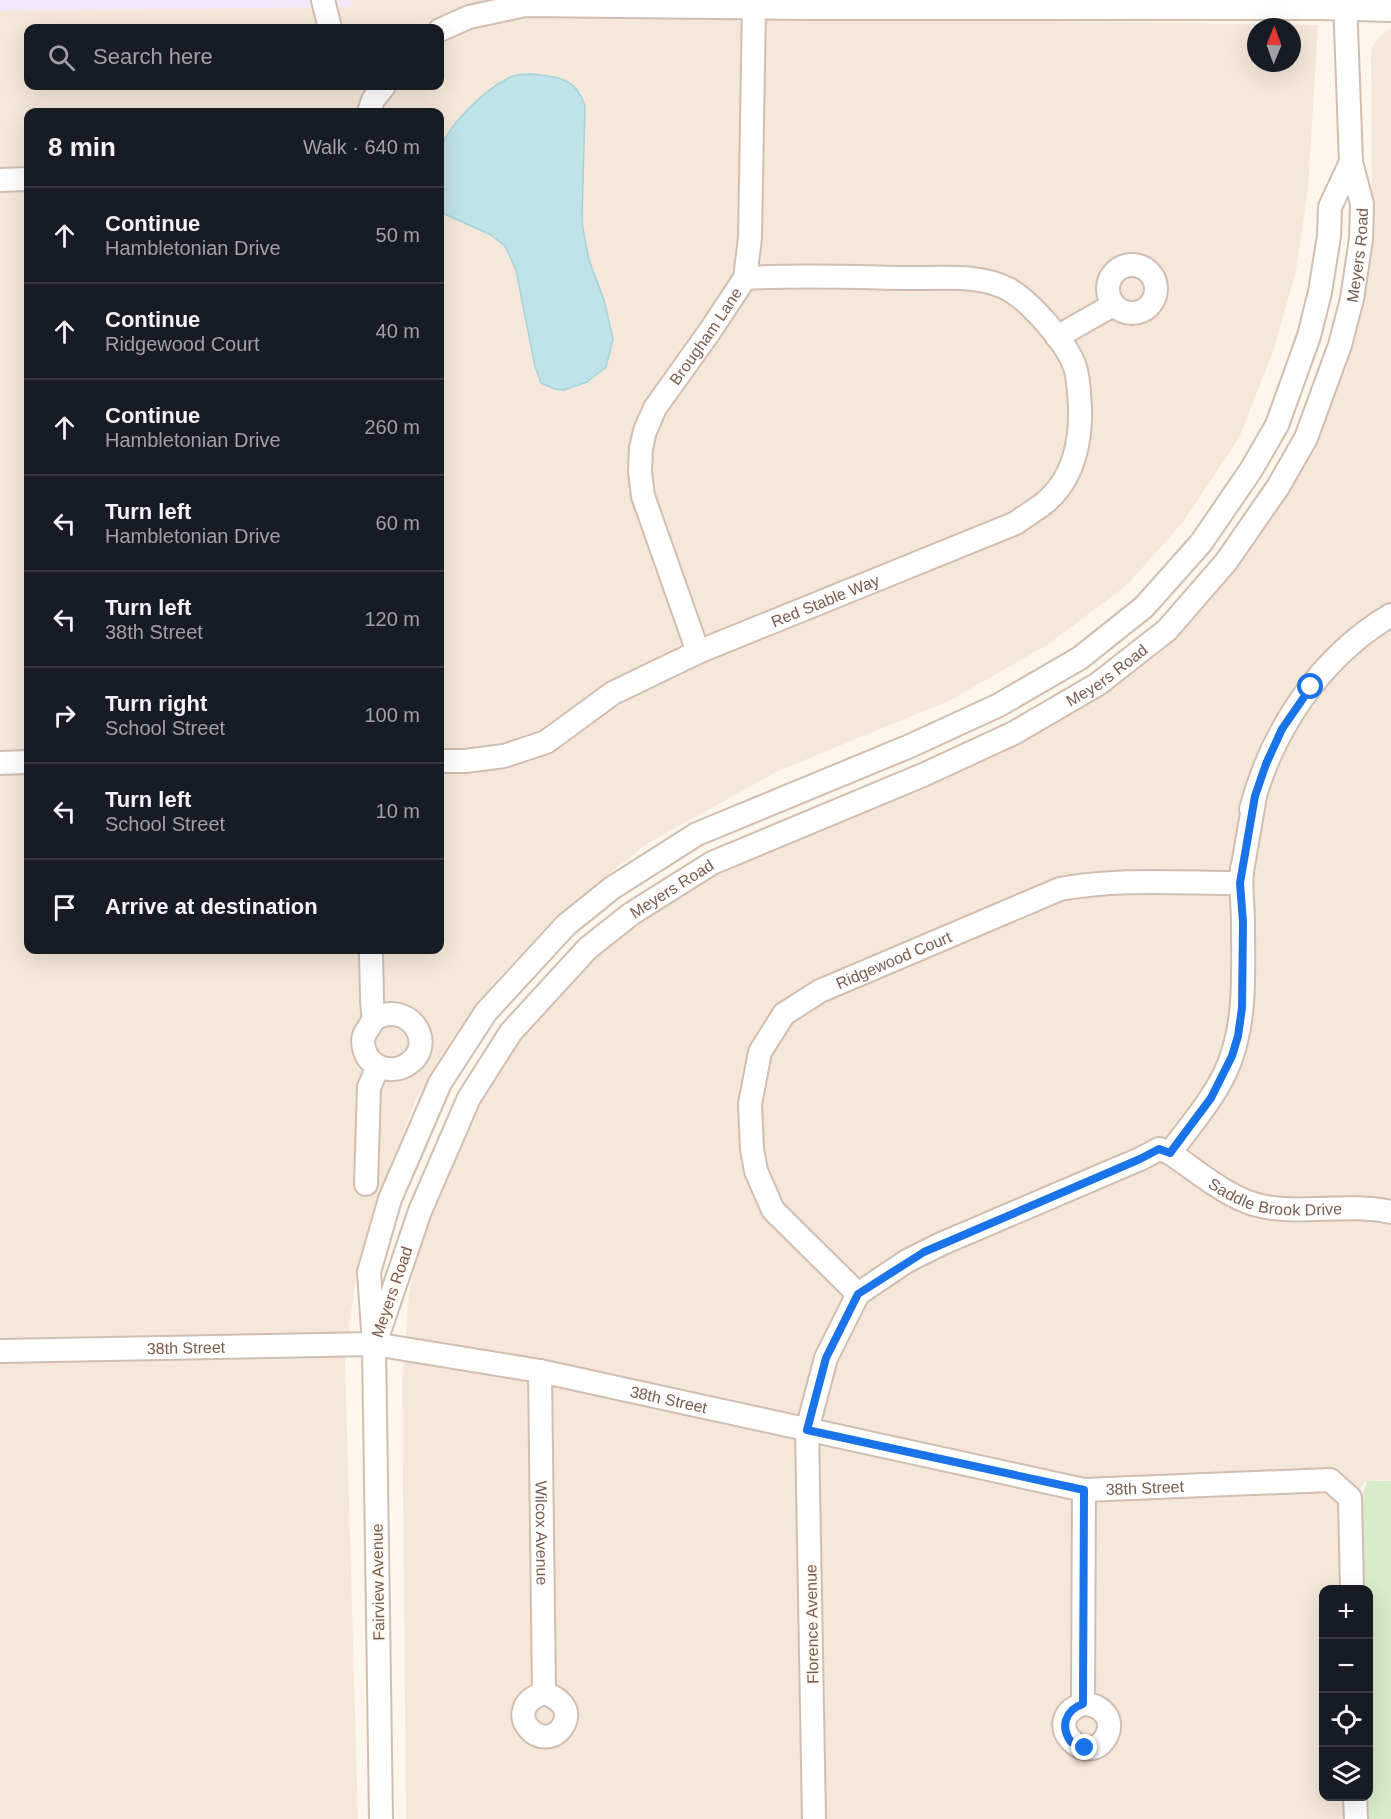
<!DOCTYPE html>
<meta charset="utf-8">
<style>
:root{--surface:#171b24;--page:#242831;--text:#f1f3f6;--muted:#9ea1a6;--line:#363941}
body{margin:0;font-family:Helvetica,sans-serif;background:var(--page);color:var(--text)}
.controls{position:absolute;right:18px;bottom:18px;display:grid;overflow:hidden;border-radius:12px;box-shadow:0 6px 24px #0002}
.controls button{width:54px;height:54px;display:grid;place-items:center;padding:0;border:0;border-bottom:2px solid var(--line);background:var(--surface);color:var(--text);font:30px sans-serif}
.compass{position:absolute;left:1247px;top:18px;width:54px;height:54px;border-radius:50%;background:var(--surface);box-shadow:0 6px 24px #0002;rotate:1deg}
.stop{position:absolute;width:18px;height:18px;margin:-14px;border:4px solid #1a73e8;border-radius:50%;background:#fff}
.stop.end{background:#1a73e8;border-color:#fff;box-shadow:0 2px 6px #0008}
.list{margin:0;padding:0;list-style:none}
h2{display:flex;justify-content:space-between;align-items:center;height:78px;margin:0;padding:0 24px;font-size:26px}
h2 small{font-size:20px;font-weight:400;color:var(--muted)}
.list li{display:grid;grid-template-columns:39px 1fr auto;gap:18px;align-items:center;box-sizing:border-box;height:96px;padding:0 24px;border-top:2px solid var(--line)}
.list b{display:block;font-size:22px;white-space:nowrap}
.list p{margin:0;font-size:20px;white-space:nowrap;color:var(--muted)}
.list em{font-size:20px;font-style:normal;color:var(--muted)}
.icon{flex:none;width:33px;height:33px;fill:none;stroke:currentColor;stroke-width:2;stroke-linecap:round;stroke-linejoin:round}
.map{position:relative;flex:none;width:1391px;height:1819px;overflow:hidden}
.search{position:absolute;background:var(--surface);box-shadow:0 6px 24px #0002;left:24px;top:24px;width:420px;height:66px;display:flex;align-items:center;gap:15px;box-sizing:border-box;padding:0 21px;border-radius:12px;color:var(--muted);font-size:22px}
.panel{position:absolute;background:var(--surface);box-shadow:0 6px 24px #0002;left:24px;top:108px;width:420px;height:846px;border-radius:12px}
.map>svg:first-child{display:block}
.residential{fill:#f5e8da;fill-rule:evenodd}
.education{fill:#f3e8fa}
.green{fill:#d8ecc9}
.water{fill:#bfe3e8;stroke:#a5d3da;stroke-width:1.5}
.lines{fill:none;stroke-linecap:round;stroke-linejoin:round}
.minor-casing{stroke:#d1beb0;stroke-width:26}
.minor{stroke:#fff;stroke-width:22}
.route{stroke:#1a73e8;stroke-width:8}
.labels{text-anchor:middle;dominant-baseline:central;stroke-width:4.5;stroke-linejoin:round;paint-order:stroke}
.street-label{font-size:16px;fill:#7a5c4d;stroke:#fffaf3}
</style>
<div class="map">
<svg width="1391" height="1819" viewBox="0 0 1391 1819">
<rect width="100%" height="100%" fill="#fdf6ec"/>
<!-- residential -->
<path class="residential" d="M342,0H1319L462,8L419,28H28V86H356L357,89L389,90L393,86H440V41L471,26L519,15L564,14L1318,25L1308,188L1296,271L1273,352L1239,438L1183,522L1127,585L1047,645L951,700L778,771L647,844L557,915L493,984L416,1098L372,1214L354,1290L345,1360L358,1819H0V11L342,7ZM1256,27H1292V63H1256ZM28,112H440V950H28Z
M1389,29H1391V1480L1367,1481L1344,1504L1345,1589L1324,1590V1796L1348,1797V1819H406L402,1378L409,1296L418,1250L455,1142L508,1051L554,994L624,928L703,875L1019,741L1055,722L1097,696L1227,577L1260,534L1279,504L1323,419L1344,368L1354,330L1372,200L1371,57L1372,47L1380,36Z"/>
<!-- education -->
<path class="education" d="M0,0H351V7L0,11Z"/>
<!-- green -->
<path class="green" d="M1367,1481H1391V1819H1368V1590L1363,1589L1361,1501Z"/>
<!-- water -->
<path class="water" d="M531,74C558,77 576,77 585,106L582,223L589,260L604,300L613,339L606,367L587,382L564,390L555,389L541,383L535,366L516,270L505,246L491,235L440,212C439,199 436,157 441,147C451,122 487,87 513,76C518,74 525,74 531,74Z"/>
<g class="lines">
<defs>
<g id="minor">
<path d="M323,0L330,28"/>
<path d="M440,30L469,17L525,5L810,8H1319L1391,10"/>
<path d="M369,112L373,100L384,86"/>
<path d="M0,180L28,179"/>
<circle cx="1132" cy="289" r="24"/>
<path d="M1057,337L1113,305"/>
<path id="s1" d="M698,652L643,496L640,472L641,448L645,431L655,408L710,331L745,278L750,238L754,7"/>
<path id="s2" d="M440,761H465L504,756L546,742L613,693L698,652L1016,523C1026,515 1040,508 1049,499C1074,476 1081,440 1080,408C1079,395 1079,379 1075,367C1067,343 1030,301 1008,289C978,273 937,279 904,278C851,277 798,275 745,278"/>
<path d="M0,763L28,762"/>
<path d="M1251,809C1272,730 1320,657 1391,615"/>
<path d="M371,950C371,966 372,983 372,1000C372,1006 374,1013 373,1019C370,1030 360,1033 364,1048C368,1068 392,1075 408,1064C439,1043 407,998 373,1020"/>
<path d="M1170,1153C1189,1127 1211,1102 1225,1073C1247,1027 1243,973 1243,923C1243,905 1240,887 1242,868"/>
<path d="M366,1184L369,1087L378,1067"/>
<path id="s3" d="M858,1294L773,1210L756,1171L752,1149L750,1104L760,1052L784,1014L820,991L1060,889C1119,878 1181,883 1240,883L1255,796"/>
<path id="s4" d="M378,1335L420,1211L469,1098L511,1032L588,948L631,914L712,863L923,775L1014,733L1098,684L1167,630L1226,562L1278,487L1306,438L1340,345L1352,299L1361,239L1362,204L1351,162L1345,0"/>
<path id="s5" d="M0,1351L374,1344L540,1371L1084,1490L1330,1480L1350,1498L1352,1590"/>
<path id="s6" d="M540,1371L544,1693C496,1709 544,1760 564,1724C572,1708 557,1697 544,1693"/>
<path d="M1083,1704C1100,1704 1115,1718 1107,1735C1088,1773 1037,1720 1083,1704L1084,1490"/>
<path d="M1355,1796L1356,1819"/>
<path d="M381,1819L374,1344L369,1272L390,1199L440,1083L486,1012L566,925L612,888L697,834L910,746L999,705L1080,658L1144,607L1201,543L1251,470L1277,425L1309,336L1320,292L1329,236L1330,207L1351,162"/>
<path id="s7" d="M814,1819L807,1430L826,1358L858,1294L907,1261L941,1244L1140,1159L1159,1149L1170,1153C1197,1171 1225,1196 1257,1205C1298,1216 1347,1202 1391,1212"/>
</g>
</defs>
<!-- minor casing -->
<use href="#minor" class="minor-casing"/>
<!-- minor -->
<use href="#minor" class="minor"/>
</g>
<g class="lines">
<!-- route -->
<path class="route" d="M1085,1748L1071,1742C1060,1727 1065,1710 1083,1704L1084,1490L807,1430L826,1358L858,1294L924,1252L1140,1159L1159,1149L1170,1153L1211,1098L1232,1056L1238,1036L1242,1008L1243,922L1240,883L1255,796L1266,764L1282,729L1311,687"/>
</g>
<g class="labels">
<!-- street labels -->
<g class="street-label">
<text stroke="none"><textPath href="#s4" startOffset="1539">Meyers Road</textPath></text>
<text stroke="none"><textPath href="#s1" startOffset="344">Brougham Lane</textPath></text>
<text stroke="none"><textPath href="#s2" startOffset="423">Red Stable Way</textPath></text>
<text stroke="none"><textPath href="#s4" startOffset="1035">Meyers Road</textPath></text>
<text stroke="none"><textPath href="#s4" startOffset="549">Meyers Road</textPath></text>
<text stroke="none"><textPath href="#s3" startOffset="450">Ridgewood Court</textPath></text>
<text stroke="none"><textPath href="#s7" startOffset="1000">Saddle Brook Drive</textPath></text>
<text transform="translate(392 1292) rotate(-71)">Meyers Road</text>
<text stroke="none"><textPath href="#s5" startOffset="186">38th Street</textPath></text>
<text stroke="none"><textPath href="#s5" startOffset="674">38th Street</textPath></text>
<text stroke="none"><textPath href="#s5" startOffset="1160">38th Street</textPath></text>
<text stroke="none"><textPath href="#s6" startOffset="162">Wilcox Avenue</textPath></text>
<text transform="translate(378 1582) rotate(-91)">Fairview Avenue</text>
<text transform="translate(812 1624) rotate(-91)">Florence Avenue</text>
</g>
</g>
</svg>
<div class="controls">
<button>+</button>
<button>−</button>
<button><svg class="icon" aria-label="locate" viewBox="0 0 24 24"><circle cx="12" cy="12" r="6"/><path d="M12 2v4M12 18v4M2 12h4M18 12h4"/></svg></button>
<button><svg class="icon" aria-label="layers" viewBox="0 0 24 24"><path d="M12 4l9 5-9 5-9-5zM3 14l9 5 9-5"/></svg></button>
</div>
<svg class="compass" viewBox="-18 -18 36 36"><path d="M0-13l5 13h-10z" fill="#e53935"/><path d="M0 13l5-13h-10z" fill="#9ea1a6"/></svg>
<div class="stop" style="left:1311px;top:687px"></div>
<div class="stop end" style="left:1085px;top:1748px"></div>
<div class="search"><svg class="icon" aria-label="search" viewBox="0 0 24 24"><circle cx="10" cy="10" r="6"/><path d="M15 15l6 6"/></svg>Search here</div>
<section class="panel">
<h2>8 min<small>Walk · 640 m</small></h2>
<ul class="list">
<li><svg class="icon" aria-label="ahead" viewBox="0 0 24 24"><path d="M12 20V5M6 11l6-6 6 6"/></svg><div><b>Continue</b><p>Hambletonian Drive</p></div><em>50 m</em></li>
<li><svg class="icon" aria-label="ahead" viewBox="0 0 24 24"><path d="M12 20V5M6 11l6-6 6 6"/></svg><div><b>Continue</b><p>Ridgewood Court</p></div><em>40 m</em></li>
<li><svg class="icon" aria-label="ahead" viewBox="0 0 24 24"><path d="M12 20V5M6 11l6-6 6 6"/></svg><div><b>Continue</b><p>Hambletonian Drive</p></div><em>260 m</em></li>
<li><svg class="icon" aria-label="left" viewBox="0 0 24 24"><path d="M17 20v-9H6M10 6l-5 5 5 5"/></svg><div><b>Turn left</b><p>Hambletonian Drive</p></div><em>60 m</em></li>
<li><svg class="icon" aria-label="left" viewBox="0 0 24 24"><path d="M17 20v-9H6M10 6l-5 5 5 5"/></svg><div><b>Turn left</b><p>38th Street</p></div><em>120 m</em></li>
<li><svg class="icon" aria-label="right" viewBox="0 0 24 24"><path d="M7 20v-9h11M14 6l5 5-5 5"/></svg><div><b>Turn right</b><p>School Street</p></div><em>100 m</em></li>
<li><svg class="icon" aria-label="left" viewBox="0 0 24 24"><path d="M17 20v-9H6M10 6l-5 5 5 5"/></svg><div><b>Turn left</b><p>School Street</p></div><em>10 m</em></li>
<li><svg class="icon" aria-label="arrive" viewBox="0 0 24 24"><path d="M6 21V4h12l-3 4 3 4H6"/></svg><div><b>Arrive at destination</b></div></li>
</ul>
</section>
</div>
